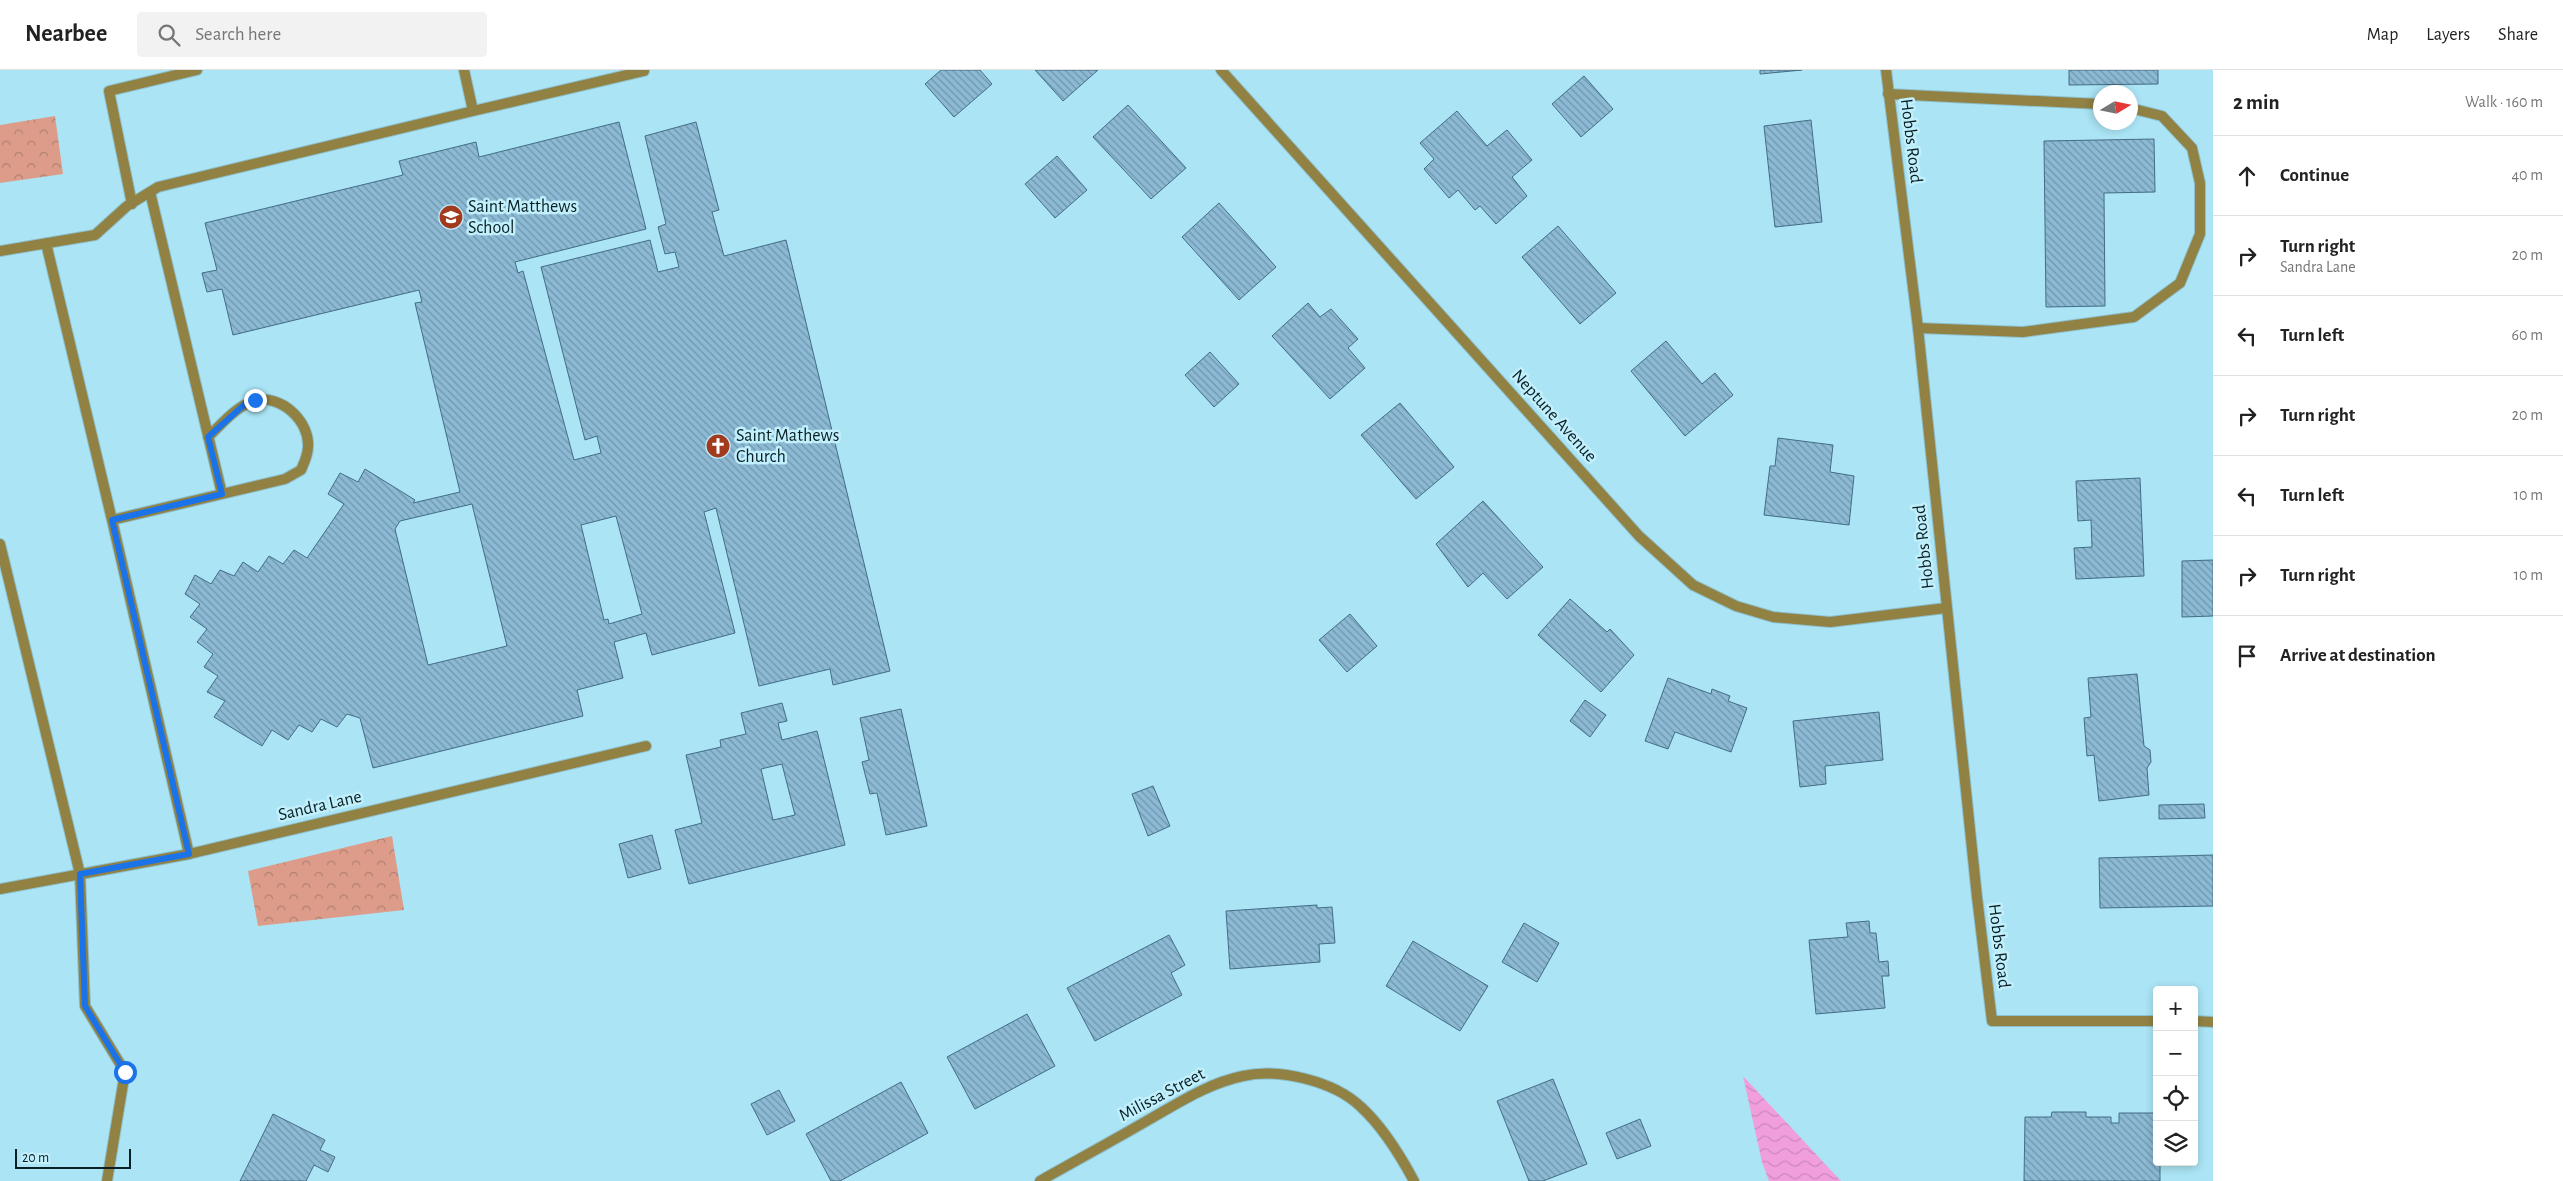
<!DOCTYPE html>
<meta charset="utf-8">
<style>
:root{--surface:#fff;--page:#f2f2f2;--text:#222;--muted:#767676;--line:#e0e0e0}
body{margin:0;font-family:"Alegreya Sans",sans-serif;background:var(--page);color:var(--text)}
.controls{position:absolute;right:15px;bottom:15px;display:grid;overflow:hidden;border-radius:5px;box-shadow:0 2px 8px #0003}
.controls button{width:45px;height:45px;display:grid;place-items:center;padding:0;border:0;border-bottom:1px solid var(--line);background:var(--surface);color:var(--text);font:25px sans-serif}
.compass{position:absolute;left:2093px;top:15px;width:45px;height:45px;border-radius:50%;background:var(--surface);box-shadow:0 2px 8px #0003;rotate:80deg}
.scale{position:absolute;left:15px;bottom:12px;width:116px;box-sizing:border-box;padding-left:5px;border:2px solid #082025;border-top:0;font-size:14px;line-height:18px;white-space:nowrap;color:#082025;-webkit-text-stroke:4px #c2effc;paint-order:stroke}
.stop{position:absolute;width:15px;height:15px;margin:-11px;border:4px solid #1a73e8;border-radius:50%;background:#fff}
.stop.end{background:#1a73e8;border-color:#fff;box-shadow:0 1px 5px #0008}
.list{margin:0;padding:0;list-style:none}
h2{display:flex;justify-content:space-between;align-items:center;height:65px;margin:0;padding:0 20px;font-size:21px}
h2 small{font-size:16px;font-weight:400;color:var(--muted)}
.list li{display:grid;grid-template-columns:32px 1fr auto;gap:15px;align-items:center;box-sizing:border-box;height:80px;padding:0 20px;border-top:1px solid var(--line)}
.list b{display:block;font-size:19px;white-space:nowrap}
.list p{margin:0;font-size:16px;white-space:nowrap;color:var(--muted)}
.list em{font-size:16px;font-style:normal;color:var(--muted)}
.icon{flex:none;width:28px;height:28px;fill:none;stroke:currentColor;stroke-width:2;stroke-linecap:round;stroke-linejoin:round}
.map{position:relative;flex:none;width:2213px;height:1111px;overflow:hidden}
header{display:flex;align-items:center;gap:30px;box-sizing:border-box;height:70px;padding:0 25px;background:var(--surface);border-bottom:1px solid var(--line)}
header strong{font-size:24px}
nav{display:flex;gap:28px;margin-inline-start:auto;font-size:18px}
.search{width:350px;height:45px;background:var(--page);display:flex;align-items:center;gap:12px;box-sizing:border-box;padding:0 18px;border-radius:5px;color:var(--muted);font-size:19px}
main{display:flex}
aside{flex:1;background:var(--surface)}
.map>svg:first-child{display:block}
.forest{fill:url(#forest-crowns)}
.water{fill:url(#water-waves)}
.building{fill:url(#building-back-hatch);stroke:#426d86;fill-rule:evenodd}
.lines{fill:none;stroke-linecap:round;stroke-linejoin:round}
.service-casing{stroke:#8ec1cf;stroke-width:12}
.minor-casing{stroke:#8ec1cf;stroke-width:12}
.service{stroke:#918244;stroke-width:10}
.minor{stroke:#918244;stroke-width:10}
.route{stroke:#1a73e8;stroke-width:6}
.labels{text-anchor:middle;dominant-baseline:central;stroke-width:5;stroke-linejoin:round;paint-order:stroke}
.street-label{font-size:18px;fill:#082025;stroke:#c2effc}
.poi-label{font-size:18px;fill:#082025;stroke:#c2effc;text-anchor:start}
</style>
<header>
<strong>Nearbee</strong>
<div class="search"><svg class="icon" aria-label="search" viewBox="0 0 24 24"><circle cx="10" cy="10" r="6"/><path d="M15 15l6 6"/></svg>Search here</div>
<nav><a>Map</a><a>Layers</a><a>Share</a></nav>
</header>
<main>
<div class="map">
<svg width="2213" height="1111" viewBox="0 0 2213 1111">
<defs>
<pattern id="forest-crowns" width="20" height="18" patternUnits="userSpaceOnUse" patternTransform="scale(1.25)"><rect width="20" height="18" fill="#dd9c8a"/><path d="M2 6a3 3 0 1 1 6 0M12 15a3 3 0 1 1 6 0" fill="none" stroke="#b17f71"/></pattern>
<pattern id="water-waves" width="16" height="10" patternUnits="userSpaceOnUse" patternTransform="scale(1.25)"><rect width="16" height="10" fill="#f09edc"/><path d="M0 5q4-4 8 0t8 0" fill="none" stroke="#cc88bd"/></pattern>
<pattern id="building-back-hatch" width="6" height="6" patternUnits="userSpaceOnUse" patternTransform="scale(1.25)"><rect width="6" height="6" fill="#8cb9d4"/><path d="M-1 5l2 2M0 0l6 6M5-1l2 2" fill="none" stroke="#7096ac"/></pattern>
</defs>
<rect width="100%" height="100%" fill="#abe4f4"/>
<!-- forest -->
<path class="forest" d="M55,46L63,104L0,113V55Z
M392,766L404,840L258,856L248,801Z"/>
<!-- water -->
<path class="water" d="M1743,1006L1841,1111H1769L1762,1092Z"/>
<!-- building -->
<path class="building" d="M941,0H980L992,14L954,47L925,14Z
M1035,0H1098L1063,31Z
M1760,0H1802L1760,4Z
M2069,0H2158V14L2069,15Z
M1584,6L1613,39L1581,67L1552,34Z
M1128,35L1186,98L1151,129L1093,67Z
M1457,41L1487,76L1507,60L1532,90L1512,107L1527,126L1496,154L1480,136L1475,140L1458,120L1449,128L1424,99L1434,89L1420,73Z
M1811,50L1822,152L1775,157L1764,56Z
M619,52L646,159L515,192L518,203L523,201L574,390L601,383L597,366L585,370L541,197L650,170L658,202L679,197L675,182L665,184L658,157L666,154L645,66L696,52L719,140L712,142L724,186L786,170L890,601L833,615L830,599L759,616L716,438L704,442L735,563L652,585L646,563L614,572L623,608L577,620L583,646L373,698L360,648L347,644L337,657L321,649L312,662L299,655L288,670L272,660L262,676L214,647L225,631L207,622L218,606L204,597L213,584L197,572L207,559L190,547L200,534L185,524L195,505L211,514L220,500L234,506L243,492L258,502L269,486L283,494L294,480L307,488L344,434L328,424L340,403L358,412L365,399L415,430L413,433L460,422L415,233L422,232L419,220L233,265L222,219L207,222L202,203L217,200L205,153L403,105L399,91L476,72L479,87ZM472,434L507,576L428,595L395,459L400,451ZM616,446L642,544L609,554L608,549L604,550L581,455Z
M2154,69L2155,122L2104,123L2105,236L2046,237L2044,71Z
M1057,86L1087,120L1055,148L1025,114Z
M1219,133L1276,197L1239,230L1182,167Z
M1558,156L1616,223L1580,254L1522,187Z
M1308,233L1320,247L1331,239L1358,269L1348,278L1365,298L1330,329L1272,266Z
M1666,271L1702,314L1715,303L1733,325L1685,366L1631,301Z
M1210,282L1239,314L1214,337L1185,305Z
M1400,333L1454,397L1416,429L1361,365Z
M1778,368L1833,375L1830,402L1854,406L1849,455L1764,445L1770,396H1775Z
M2140,408L2144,506L2076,509L2074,478L2092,477L2091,450L2078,451L2076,411Z
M1483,431L1543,497L1507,529L1483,503L1468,517L1436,474Z
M2213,490V546L2182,547V491Z
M1570,529L1607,562L1610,559L1634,585L1601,622L1538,565Z
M1350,544L1377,576L1347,602L1319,570Z
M2137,604L2144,676L2150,680L2151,692L2147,698L2149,725L2099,731L2094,685L2087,686L2084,648L2091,647L2088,608Z
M1668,608L1711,624L1712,619L1730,626L1728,631L1747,638L1731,682L1675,662L1668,679L1645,671Z
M1585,630L1606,645L1590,667L1570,651Z
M782,633L787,651L778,653L782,670L817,661L845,775L689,814L675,760L702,753L686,685L721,677L720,670L746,664L741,643ZM782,694L795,745L773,750L761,699Z
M901,639L927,756L886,765L877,723L870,724L862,692L869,690L860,648Z
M1879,642L1883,690L1825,696L1826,714L1800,717L1793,651Z
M1153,716L1170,756L1148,766L1132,724Z
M2204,734L2205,748L2159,749V735Z
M652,765L661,799L628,808L619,774Z
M2213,785V836L2100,838L2099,788Z
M1317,835V838L1332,837L1335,873L1319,874L1320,892L1230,899L1226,841Z
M1869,851L1870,863H1876L1879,892L1888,891L1889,906H1882L1885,938L1816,944L1809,870L1848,867L1846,853Z
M1524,853L1559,873L1537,912L1502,892Z
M1169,865L1185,895L1171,903L1182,925L1095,971L1067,918Z
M1413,871L1488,916L1460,961L1386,916Z
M1027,944L1055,996L975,1039L947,987Z
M1553,1009L1587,1094L1543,1111H1529L1497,1031Z
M901,1012L928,1063L840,1111H831L806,1064Z
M779,1020L795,1051L767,1065L751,1034Z
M2052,1042H2086V1047H2111V1053H2119V1043H2157V1092H2160V1111H2024L2025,1047H2051Z
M273,1044L325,1070L320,1080L335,1087L328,1102L314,1095L306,1111H240Z
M1640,1049L1651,1076L1617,1089L1606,1063Z"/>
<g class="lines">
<defs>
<path id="service" d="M1888,24L2100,34
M473,41L644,1
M132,134L109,21L197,0
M46,173L112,450L222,424L150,122
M0,181L95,165L127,136L158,117L473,41L464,0
M1918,258L2023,262L2134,247L2180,213L2200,164V113L2192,78L2162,46L2130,38
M208,367C221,355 236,336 254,331C280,323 310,351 308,377C308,385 304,393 301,400L285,409L222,424
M112,450L189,784
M0,474L80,804L85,936L125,1002"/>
<path id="minor" d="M1221,0L1639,466L1693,515L1736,536L1773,547L1830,552L1946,538
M1886,0L1918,258L1977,827L1992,951H2157
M0,819L189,784L646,676
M2194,951L2213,952
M107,1111L125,1002
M1040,1111C1077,1090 1114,1070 1150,1049C1180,1032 1209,1013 1243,1006C1279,998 1334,1011 1361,1037C1383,1057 1400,1085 1414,1111"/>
</defs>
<!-- service casing -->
<use href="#service" class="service-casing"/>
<!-- minor casing -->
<use href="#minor" class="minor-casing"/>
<!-- service -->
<use href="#service" class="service"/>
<!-- minor -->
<use href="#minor" class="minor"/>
</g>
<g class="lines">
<!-- route -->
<path class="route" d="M125,1002L85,936L80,804L189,784L112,450L222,424L208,367L245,334L255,330"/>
</g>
<!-- icons -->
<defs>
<symbol id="school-disc" viewBox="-11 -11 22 22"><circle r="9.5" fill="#a23a1d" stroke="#c2effc"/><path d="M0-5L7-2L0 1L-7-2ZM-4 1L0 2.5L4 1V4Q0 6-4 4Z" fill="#fff"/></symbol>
<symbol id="church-disc" viewBox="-11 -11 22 22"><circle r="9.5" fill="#a23a1d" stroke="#c2effc"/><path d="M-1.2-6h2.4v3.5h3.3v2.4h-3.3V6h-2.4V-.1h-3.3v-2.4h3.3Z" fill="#fff"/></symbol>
</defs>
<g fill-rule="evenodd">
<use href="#school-disc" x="437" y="133" width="28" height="28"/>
<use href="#church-disc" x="704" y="362" width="28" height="28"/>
</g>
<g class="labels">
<!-- street labels -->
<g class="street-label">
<text transform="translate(1911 71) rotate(83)">Hobbs Road</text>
<text transform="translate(1554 346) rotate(48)">Neptune Avenue</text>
<text transform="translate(1924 477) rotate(-96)">Hobbs Road</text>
<text transform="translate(320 736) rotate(-13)">Sandra Lane</text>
<text transform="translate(1999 876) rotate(83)">Hobbs Road</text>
<text transform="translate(1162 1025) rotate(-28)">Milissa Street</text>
</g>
<!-- poi labels -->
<g class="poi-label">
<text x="468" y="137">Saint Matthews<tspan x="468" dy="21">School</tspan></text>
<text x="736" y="366">Saint Mathews<tspan x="736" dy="21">Church</tspan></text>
</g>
</g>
</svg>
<div class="controls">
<button>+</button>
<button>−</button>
<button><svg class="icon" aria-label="locate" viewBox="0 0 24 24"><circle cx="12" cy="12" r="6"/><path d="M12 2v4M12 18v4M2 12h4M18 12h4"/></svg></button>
<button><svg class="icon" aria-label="layers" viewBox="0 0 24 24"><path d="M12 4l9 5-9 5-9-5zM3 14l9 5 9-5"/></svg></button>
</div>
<svg class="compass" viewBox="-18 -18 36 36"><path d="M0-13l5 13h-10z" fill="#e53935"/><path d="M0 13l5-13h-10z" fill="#767676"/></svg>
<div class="scale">20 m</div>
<div class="stop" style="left:125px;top:1002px"></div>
<div class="stop end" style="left:255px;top:330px"></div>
</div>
<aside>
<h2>2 min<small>Walk · 160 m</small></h2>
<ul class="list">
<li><svg class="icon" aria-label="ahead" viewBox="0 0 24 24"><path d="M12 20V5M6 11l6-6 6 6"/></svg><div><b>Continue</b></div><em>40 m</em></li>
<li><svg class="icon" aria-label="right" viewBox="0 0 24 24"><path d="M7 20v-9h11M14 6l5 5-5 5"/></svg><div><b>Turn right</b><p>Sandra Lane</p></div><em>20 m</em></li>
<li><svg class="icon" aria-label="left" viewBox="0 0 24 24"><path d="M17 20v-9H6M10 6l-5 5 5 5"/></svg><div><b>Turn left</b></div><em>60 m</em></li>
<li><svg class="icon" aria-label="right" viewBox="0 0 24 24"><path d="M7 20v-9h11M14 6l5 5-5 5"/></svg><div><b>Turn right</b></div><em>20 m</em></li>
<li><svg class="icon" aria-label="left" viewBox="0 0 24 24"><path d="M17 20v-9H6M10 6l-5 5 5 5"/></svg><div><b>Turn left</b></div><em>10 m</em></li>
<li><svg class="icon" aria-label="right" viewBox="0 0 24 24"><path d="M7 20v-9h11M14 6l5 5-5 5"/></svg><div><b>Turn right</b></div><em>10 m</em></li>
<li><svg class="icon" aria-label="arrive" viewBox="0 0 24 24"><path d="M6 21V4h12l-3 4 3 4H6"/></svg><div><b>Arrive at destination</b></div></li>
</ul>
</aside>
</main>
